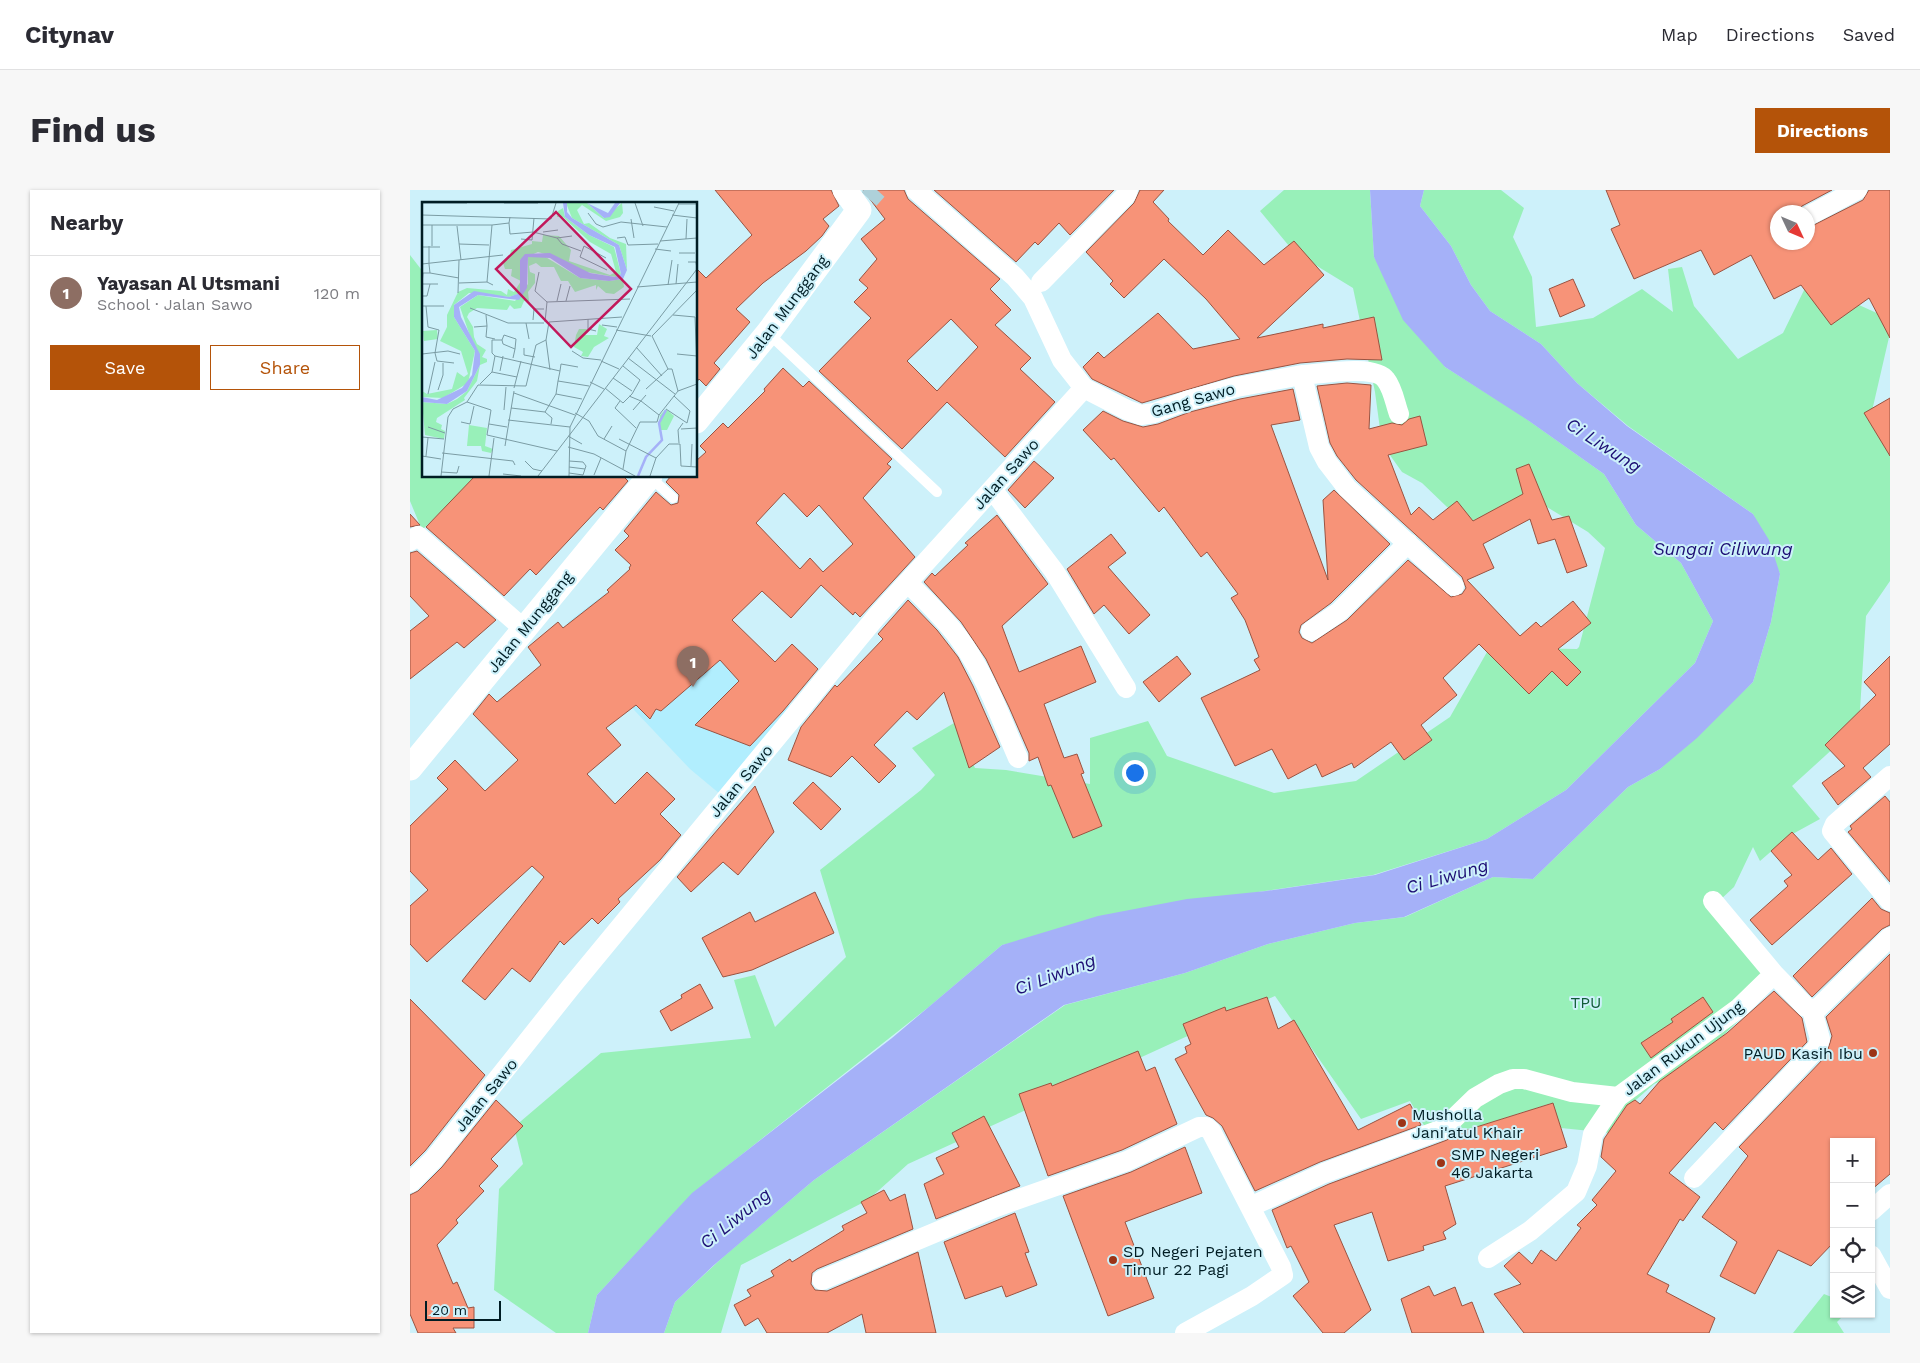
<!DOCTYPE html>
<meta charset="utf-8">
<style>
:root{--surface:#fff;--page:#f7f7f7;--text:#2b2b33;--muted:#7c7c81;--line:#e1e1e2;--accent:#b45309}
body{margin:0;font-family:"Work Sans",sans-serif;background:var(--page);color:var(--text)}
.controls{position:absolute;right:15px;bottom:15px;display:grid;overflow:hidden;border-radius:0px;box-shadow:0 1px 4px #0004}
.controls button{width:45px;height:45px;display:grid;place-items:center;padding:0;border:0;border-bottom:1px solid var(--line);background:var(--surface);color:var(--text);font:25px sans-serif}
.compass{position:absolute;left:1360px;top:15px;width:45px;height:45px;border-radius:50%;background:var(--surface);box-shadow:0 1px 4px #0004;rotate:134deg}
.scale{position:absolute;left:15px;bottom:12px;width:76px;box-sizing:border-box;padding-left:5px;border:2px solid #001d24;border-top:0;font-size:14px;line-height:18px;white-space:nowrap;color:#001d24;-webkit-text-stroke:4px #cdf1fa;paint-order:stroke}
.you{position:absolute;left:724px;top:582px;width:18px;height:18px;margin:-12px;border:4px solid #fff;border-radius:50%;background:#1a73e8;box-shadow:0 0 0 8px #1a73e833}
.badge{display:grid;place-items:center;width:32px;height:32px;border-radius:50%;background:var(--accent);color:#fff;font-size:16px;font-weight:700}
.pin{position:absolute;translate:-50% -41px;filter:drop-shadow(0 1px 2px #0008)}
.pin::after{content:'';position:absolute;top:26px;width:18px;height:15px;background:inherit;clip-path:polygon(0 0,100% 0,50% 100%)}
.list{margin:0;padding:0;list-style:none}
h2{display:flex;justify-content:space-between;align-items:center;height:65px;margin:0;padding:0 20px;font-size:21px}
h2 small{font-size:16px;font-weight:400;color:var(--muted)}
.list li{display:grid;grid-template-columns:32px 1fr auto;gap:15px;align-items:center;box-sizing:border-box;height:75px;padding:0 20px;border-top:1px solid var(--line)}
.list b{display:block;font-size:19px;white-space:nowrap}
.list p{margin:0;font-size:16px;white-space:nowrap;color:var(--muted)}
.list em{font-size:16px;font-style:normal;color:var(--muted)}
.actions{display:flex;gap:10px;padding:15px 20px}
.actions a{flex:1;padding:11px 0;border:1px solid var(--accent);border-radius:0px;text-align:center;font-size:18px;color:var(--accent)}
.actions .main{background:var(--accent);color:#fff}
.icon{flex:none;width:28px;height:28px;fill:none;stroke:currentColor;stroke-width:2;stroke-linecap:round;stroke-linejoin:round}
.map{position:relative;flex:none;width:1480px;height:1143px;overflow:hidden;border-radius:0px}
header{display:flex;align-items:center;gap:30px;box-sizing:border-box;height:70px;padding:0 25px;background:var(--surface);border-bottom:1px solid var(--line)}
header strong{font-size:24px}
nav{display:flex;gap:28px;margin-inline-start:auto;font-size:18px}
.intro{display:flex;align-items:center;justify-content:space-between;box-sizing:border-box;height:120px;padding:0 30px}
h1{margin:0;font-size:35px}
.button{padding:12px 22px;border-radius:0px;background:var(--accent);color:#fff;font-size:18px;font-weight:700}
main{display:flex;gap:30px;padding:0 30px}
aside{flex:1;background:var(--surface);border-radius:0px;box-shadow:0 1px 4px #0004}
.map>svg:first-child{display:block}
.built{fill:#b1eefe}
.green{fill:#98f0b9}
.water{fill:#a5b1f8}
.building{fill:#f79378;stroke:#9a5341;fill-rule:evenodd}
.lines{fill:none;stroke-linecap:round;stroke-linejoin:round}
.minor-tunnel{stroke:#aed1da;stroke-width:20;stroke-dasharray:20 10;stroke-linecap:butt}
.service{stroke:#fff;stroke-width:10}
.minor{stroke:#fff;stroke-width:20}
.tertiary{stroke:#fff;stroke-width:25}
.poi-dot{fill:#9b3417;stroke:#cdf1fa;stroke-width:2}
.labels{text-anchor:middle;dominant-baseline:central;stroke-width:4;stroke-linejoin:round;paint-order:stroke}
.street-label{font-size:16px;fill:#001d24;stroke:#cdf1fa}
.park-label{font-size:16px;fill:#115c37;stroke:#cdf1fa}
.poi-label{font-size:16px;fill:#001d24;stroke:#cdf1fa;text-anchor:start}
.water-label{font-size:18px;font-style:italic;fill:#1d0e74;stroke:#cdf1fa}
.inset-river{fill:none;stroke:#a5b1f8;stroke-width:2.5}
.inset-road{fill:none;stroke:#7b9ca4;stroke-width:1}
.view{fill:#c2185b;fill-opacity:0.15;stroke:#c2185b;stroke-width:2.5}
.inset-edge{fill:none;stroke:#001d24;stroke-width:2.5}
</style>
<header>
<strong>Citynav</strong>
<nav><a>Map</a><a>Directions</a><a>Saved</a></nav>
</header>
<div class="intro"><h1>Find us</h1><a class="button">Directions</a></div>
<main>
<aside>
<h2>Nearby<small></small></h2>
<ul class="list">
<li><span class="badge" style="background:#8d6e63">1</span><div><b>Yayasan Al Utsmani</b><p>School · Jalan Sawo</p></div><em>120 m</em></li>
</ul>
<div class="actions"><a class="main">Save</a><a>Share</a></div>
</aside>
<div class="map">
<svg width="1480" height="1143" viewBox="0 0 1480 1143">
<rect width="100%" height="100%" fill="#cdf1fa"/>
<!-- built -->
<path class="built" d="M196,403L252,477L292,435L381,518L310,604L280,579L225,521L157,433Z"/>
<!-- green -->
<path class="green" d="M874,0H960L964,67L1035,177L1108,223L1194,284L1226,335L1271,373L1303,431L1285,473L1156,600L1077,649L963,685L848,702L592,755L520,816L283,1003L187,1105L178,1143H146L84,1100L89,999L113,974L104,937L191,863L341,848L324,790L345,785L365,837L436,767L410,680L511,600L525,585L502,558L544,533L565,578L596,580L680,594V548L738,531L757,566L864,603L946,591L1040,527L1077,462L1107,458L1167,459L1169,457L1195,358L1178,342L1132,314L1061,340L1012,293L992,282L972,254L965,202L943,98L884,62L850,21Z
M1014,0H1091L1114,18L1103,47L1122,87L1126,137L1183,128L1232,99L1263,122L1258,79L1272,77L1284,116L1328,169L1373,143L1398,92L1480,129V143L1462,221L1480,266V391L1456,426L1449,535L1382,596L1410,629L1379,646L1350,671L1343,657L1324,697L1309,711L1368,792L1281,877L1244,894L1210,924L1200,943L1151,938L1142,913L1023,951L1000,911L951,929L865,806L498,974L458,1010L331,1075L311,1143H254L265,1112L313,1067L404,990L655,815L775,783L858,754L945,733L995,727L1083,687L1123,689L1218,597L1250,579L1343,492L1361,432L1370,384L1343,324L1218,236L1167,193L1131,154L1080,121L1061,95L1041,56L1010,16Z
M0,65L14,83V286H68L12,340L0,311Z
M1414,1104L1424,1108V1124H1435L1427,1132L1434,1143H1383Z"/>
<!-- water -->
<path class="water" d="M960,0H1014L1010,16L1041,56L1061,95L1080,121L1131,154L1167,193L1217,236L1343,324L1359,350L1370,384L1361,432L1343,492L1287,548L1250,579L1218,597L1123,689L1083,687L994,727L945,733L858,754L775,783L654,815L404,990L304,1075L265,1112L254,1143H178L187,1105L282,1003L482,848L592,755L688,726L777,709L856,701L965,685L1077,649L1156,600L1285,473L1303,431L1271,373L1226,335L1194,284L1119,231L1035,177L993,130L964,67Z"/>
<!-- building -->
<path class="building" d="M305,0H421L429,16L413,29L419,36L412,46L396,61L353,93L326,119L340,132L304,173L310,179L296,196L289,189L286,193V78L296,88L342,45Z
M453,0H494L498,9L590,89L580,99L601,120L585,135L621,168L610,179L645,212L595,267L537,212L492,259L409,181L461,128L444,112L458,98L449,90L467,69L451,49L475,29ZM541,129L568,157L527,201L497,171Z
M524,0H704L660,45L649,33L628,55L625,52L606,72Z
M730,0H754L743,12L759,29L758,31L793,65L818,40L854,75L884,51L914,85L847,148L913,134V138L964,127L972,170L937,169L890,173L824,186L732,213L682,189L673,177L688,162L694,168L748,123L783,159L830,149L796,109L754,69L714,108L700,94L703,91L676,62L724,13Z
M1196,0H1422L1392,16L1387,22H1368V52H1398V38L1453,10L1459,0H1480V148L1459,108L1421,135L1391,95L1364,109L1341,65L1304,85L1291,60L1224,89L1201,39L1210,35Z
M1163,89L1175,116L1150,127L1139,99Z
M373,178L393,197L399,191L482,269L477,274L481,277L453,308L505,367L450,427L445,422L443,425L411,395L381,428L352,401L322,430L365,472L382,454L408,479L373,521L340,556L285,535L329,491L310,470L251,521L246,519L240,529L226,515L196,538L211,555L177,584L205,614L237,582L265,609L250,624L271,645L250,670L208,709L210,712L188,734L182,728L154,755L150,751L120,792L102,778L75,810L52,791L134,687L122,676L17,772L0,754V716L18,700L0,681V636L38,599L27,588L45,570L75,601L108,570L63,524L79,504L87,512L131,475L118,457L148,432L153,438L199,402L197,400L220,379L219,378L221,375L205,360L219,346L214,341L246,302L261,315L268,313L269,305L256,292L261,286H286V271L296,262L290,256L313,233L318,238L355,201L354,199ZM374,303L397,327L409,315L443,354L413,382L400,368L390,379L346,333Z
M937,193L961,195L959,239L982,233L992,235L999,229L1010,226L1017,255L978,265L1001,325L1009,317L1023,330L1047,311L1063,331L1113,304L1106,279L1119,274L1142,330L1159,326L1177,376L1157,383L1145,349L1128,354L1120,329L1073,354L1084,378L1057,390L1110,446L1126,432L1131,437L1163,411L1181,433L1148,459L1171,482L1157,496L1142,481L1119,504L1069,454L1033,488L1047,505L1011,535L1022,550L994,570L981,552L944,578L942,573L912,587L906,574L878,589L862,559L825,576L791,508L850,480L844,470L849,467L835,430L821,408L828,404L797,362L791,367L754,317L749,322L704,268L701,270L673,240L693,221L713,231L733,237L748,234L780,222L830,209L883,199L890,230L861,235L918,390L913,310L924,300L980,354L921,413L891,435L889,442L892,448L902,453L937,430L998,370L1041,407L1052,404L1056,398L1052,387L946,290L927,266L920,253L907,196Z
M1480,208V266L1454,223Z
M624,271L644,288L615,318L598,300Z
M65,286H213L218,291L193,320L190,317L126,385L120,379L94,406L16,337Z
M0,324L10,335L0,337Z
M587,325L638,394L592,436L609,482L671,456L686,492L634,514L654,568L667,564L674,583L671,584L692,636L663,648L641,595L638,596L628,567L619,571V563L599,517L576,469L551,432L514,392L522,383L525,386L558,355L555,353Z
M701,344L716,363L698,377L740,425L719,444L694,415L684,424L657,379Z
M7,361L86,430L54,458L47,452L0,489V441L19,426L0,406V363Z
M498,410L527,440L548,467L563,496L590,557L559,578L534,502L507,530L497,521L464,555L486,576L469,593L442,566L421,587L378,570L391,537L425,495L427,497L473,449L468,444Z
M767,466L781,484L749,512L733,492Z
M1480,466V554L1453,578L1461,587L1428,615L1412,593L1435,576L1415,555L1466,505L1454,492Z
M403,592L431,619L411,640L383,613Z
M345,596L364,642L328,685L313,672L281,702L267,687Z
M1475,606L1480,612V692L1438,642L1442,639L1440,636Z
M1382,642L1408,670L1421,658L1442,684L1362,755L1340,730L1378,696L1374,691L1382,685L1361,661Z
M405,702L424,743L342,780L313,787L292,748L340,722L345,732Z
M1462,708L1471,719L1480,723V735L1472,739L1402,807L1383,786Z
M1480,764V984L1461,1000V952H1424V1052L1401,1076L1368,1060L1345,1104L1310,1086L1327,1052L1292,1027L1338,966L1329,957L1416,866L1422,846L1416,827Z
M290,794L303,818L261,841L250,821L272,808L271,805Z
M1364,801L1392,828L1397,852L1313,940L1305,932L1259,983L1290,1007L1273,1031L1270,1029L1237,1084L1259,1095L1256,1102L1305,1128L1299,1143H1114L1084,1104L1111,1094L1094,1076L1109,1062L1122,1074L1131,1060L1146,1071L1171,1038L1167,1035L1187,1015L1182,1010L1206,981L1191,967L1194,949L1217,915L1225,910L1230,914L1250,891L1317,843Z
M857,807L868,839L884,830L948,940L1000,914L1011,935L910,972L845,1001L812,936L803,928L796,925L765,869L777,863L775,857L781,854L773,834L815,817L816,821Z
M1293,807L1303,822L1241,868L1231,853L1263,832L1261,829Z
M0,809L75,885L15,961L0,976Z
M728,861L736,881L745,877L767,934L712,960L638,986L609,904L641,893L642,896Z
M86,910L113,936L81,969L88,976L69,996L74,1001L46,1030L48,1033L27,1055L43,1094L47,1092L58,1118L64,1117V1138H43L46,1143H8L0,1124V1005L8,1001L32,977Z
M1143,913L1157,957L1035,996L1046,1034L1033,1042L1036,1049L1013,1056L1014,1060L978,1071L962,1022L924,1035L961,1120L934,1143H913L883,1106L899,1092L881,1056L877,1058L862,1020L919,994L1037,950L1044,944Z
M574,926L610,996L526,1029L514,994L534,984L526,968L549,957L542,943Z
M775,957L792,1003L715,1032L744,1108L698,1126L653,1006L721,982Z
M474,1000L480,1011L495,1004L503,1039L407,1079L402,1083L401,1094L405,1100L417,1101L508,1062L526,1143H456L452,1124L417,1143H357L348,1128L335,1136L324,1115L341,1106L337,1100L364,1086L361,1081L380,1069L382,1072L434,1040L432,1036L457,1023L451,1012Z
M605,1023L619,1062L615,1063L627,1095L596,1107L592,1096L555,1109L534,1052Z
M1019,1096L1024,1106L1045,1097L1052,1116L1062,1112L1074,1143H1002L991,1109Z"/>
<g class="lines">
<!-- minor-tunnel -->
<path class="minor-tunnel" d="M459,9L467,0"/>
<!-- service -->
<path class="service" d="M358,143L527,302
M240,287L263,308"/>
<!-- minor -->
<path class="minor" d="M506,0L605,87L623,108L652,170L674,198L717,220L731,225L744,223L776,211L827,197L892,185L909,257L917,272L937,298L1044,396
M1398,26L1447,0
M631,92L716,5L718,0
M892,185C911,184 965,174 976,190C983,199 985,213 989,224
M582,299L644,381L716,498
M0,351L8,346L114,439
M498,393C515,410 533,427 548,447C575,483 590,527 608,568
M901,441L929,422L998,353
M1480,586L1425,634L1422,641L1480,711
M1303,711L1364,784
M1284,988L1407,858L1410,849L1402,820
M0,993L24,969L160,798L466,427L674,198
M842,1016L914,983L1033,939L1065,908L1089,894L1103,889H1114L1162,902L1208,907
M1461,1021L1480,1004
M1461,1065L1480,1099
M1078,1068L1120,1041L1166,1002L1177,976L1183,944L1208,907L1329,818L1364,784L1396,817L1406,820L1480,747
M412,1090L586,1017L717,971L789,937H796L801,941L871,1077L873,1085L842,1106L775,1143"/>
<!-- tertiary -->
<path class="tertiary" d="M286,231L358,143L449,20L435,0
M0,578L240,286"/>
</g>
<!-- markers -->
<g class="poi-dot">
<circle cx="1463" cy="863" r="5"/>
<circle cx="992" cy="933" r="5"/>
<circle cx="1031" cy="973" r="5"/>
<circle cx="703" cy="1070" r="5"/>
</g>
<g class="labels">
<!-- street labels -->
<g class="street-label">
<text transform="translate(377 117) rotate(-53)">Jalan Munggang</text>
<text transform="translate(783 210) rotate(-16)">Gang Sawo</text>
<text transform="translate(596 284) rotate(-48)">Jalan Sawo</text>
<text transform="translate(120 432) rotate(-51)">Jalan Munggang</text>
<text transform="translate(331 591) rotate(-50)">Jalan Sawo</text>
<text transform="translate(1273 858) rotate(-37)">Jalan Rukun Ujung</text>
<text transform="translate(76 905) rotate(-51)">Jalan Sawo</text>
</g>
<!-- park labels -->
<g class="park-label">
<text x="1176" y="812">TPU</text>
</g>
<!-- poi labels -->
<g class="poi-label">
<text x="1453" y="863" text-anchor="end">PAUD Kasih Ibu</text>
<text x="1002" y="924">Musholla<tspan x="1002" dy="18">Jani'atul Khair</tspan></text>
<text x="1041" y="964">SMP Negeri<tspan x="1041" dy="18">46 Jakarta</tspan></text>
<text x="713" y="1061">SD Negeri Pejaten<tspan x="713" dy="18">Timur 22 Pagi</tspan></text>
</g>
<!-- water labels -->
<g class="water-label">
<text transform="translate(1194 255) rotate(33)">Ci Liwung</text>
<text x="1313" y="358">Sungai Ciliwung</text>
<text transform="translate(1037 686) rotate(-16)">Ci Liwung</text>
<text transform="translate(645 784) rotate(-21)">Ci Liwung</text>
<text transform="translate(325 1028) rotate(-39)">Ci Liwung</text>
</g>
</g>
<!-- overview -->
<g transform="translate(12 12)">
<rect width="275" height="275" fill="#cdf1fa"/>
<path d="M144,1H165L182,16L200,1L201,11L198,15L184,19L160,3L155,8L162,22L167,21L188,36L204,42L205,68L197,43L150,16ZM141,6L143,15L167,33L192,45L199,72L194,75L158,69L137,56L116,50L98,58L101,82L99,91L87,95L47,91L32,103V115L53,149L46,181L21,196L0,195V189L5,192L30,187L35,170L42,175L46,172L39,149L18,139L25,125V113L36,90L45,86L79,89L85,93L86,87L92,90L99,79L89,74L90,67H83L81,61L87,57L89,48L110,42V39L120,40L121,33L137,34L149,48L147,59L188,73L194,70L189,52L168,40L141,15H135L136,9ZM122,54L158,76L187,79L201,77L202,85L192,92L184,91L176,84L174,88V83L153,90L146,79H139L132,65H119L114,61L107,64L108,70L113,72V81L106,90L107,99H102L99,106L92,107L88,103L85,108L55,106L47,111L45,115L51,125L52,135L55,142L64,148L60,155L65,157V160L58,163L55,179L42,196L43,198L15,216L14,220L20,223L19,227L23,229L22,237L3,233L0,200L25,202L35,197L45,189L58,163L38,105L56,93L93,99L106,82V55ZM177,122L185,127L182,134L187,136L172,145L166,155L159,154L161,150L152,145L154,133L157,127H166L163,133H175ZM15,128L16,137L2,139L1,129ZM244,207L252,214L245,228H237L238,213ZM47,223L65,226L63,244L71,247L69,251L60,249L59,244H45Z" fill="#98f0b9"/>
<path d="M141,1H145V10L150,16L197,43L205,68L201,77L187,79L158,76L128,56L106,55L105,86L97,98L56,93L37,105L39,115L58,152V163L45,189L25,202L0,200V195L15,198L40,186L50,173L53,149L32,115V103L52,89L87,95L98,91V58L103,52L128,51L168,71L193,75L199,72L193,45L167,33L143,15ZM165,1L186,11L193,1H198L188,15L182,16Z" fill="#a5b1f8"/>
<path class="inset-river" d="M216,274L224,255L240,238L237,221L244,208"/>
<path class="inset-road" d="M0,1H45M82,1H116M213,1L221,24M256,2H275M232,5L252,9M166,11L174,22L181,25L199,20L245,25M0,13L129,17L134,1M250,13L275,16M209,17L212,36M87,21L88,32L111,30M0,23H70L87,21L88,15M10,23V44M35,24L39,58M111,30L135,36M121,30L136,28M135,36L140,42L159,49M135,36L150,34M195,36L203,35L206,43L236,42M99,37L110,38L112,16M264,37L265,17M238,39L275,36M37,42L67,43M0,45H18M233,47L249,49M257,51H273M184,56L162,44L158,55L185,68M266,60H274L275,67M0,62L81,53M7,62V44M117,70L113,89L125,100M8,71L37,76M65,80L70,23M37,81L65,80L71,83M0,82L1,71H8L7,62M0,82H16M254,82L256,62M246,83L250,58M215,85L275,80M36,91L37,58M0,94H5L8,82M135,99L139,82M144,99L148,84M125,100L208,97M0,104H22M4,104L6,125L17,128L13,151L15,159L32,161M48,106L86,121H122M251,113L273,115L275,166M166,117V127L174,129M111,118L112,107H122M123,120L125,100M104,121L107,137M180,123L195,125M65,124L64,135L73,137M52,125L65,124L64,113M194,128L229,134M230,134L246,167H250L256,189M230,134L275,88M70,138H80L81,142L93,147L91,156M70,138V151L73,154M80,138L82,133L94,137L93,147M124,138L128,168M214,145L240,174M102,146V153L113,155M150,149L161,156L179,158M0,152L26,149L38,152M255,152L275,154M73,154L138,169L136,179L167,184M206,156L253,192M179,159L197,167M78,169L81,154M138,169L139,162L156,165M70,170L95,175M191,176L210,189M168,180L182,187M58,182L70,170L73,154M92,186L99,159M183,186L201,201L210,192L218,178L201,164M224,187L246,167M16,188L21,173V161M92,191L153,213M6,192L13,160M134,192L160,197M207,194L219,199L237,213M198,199L193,206L214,226M45,200L69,208L65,233L135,249M89,206L123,210M244,207L265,221L268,209L252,194M82,208L84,185M211,208L224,193M153,211L167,219L176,234L204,249M86,218L148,225M39,220L48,222L52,204M67,222L85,225M129,222L130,216L123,210L134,192L136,179M6,225L23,231M259,227L275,226M146,234L160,242M0,235L22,237M182,237L190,224M197,237L234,256M257,241L256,228L261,221M83,244L92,189M146,245L172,252L213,274M20,251L91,259L93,263M0,254L19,257M4,254L6,236M103,259L111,267L120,269M147,259L161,260L164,264L161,273L147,271M269,264L270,242M147,265L163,267M201,267L204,249L218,220H235L237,213L256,189L275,182M19,270L35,271L37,264M81,272L99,274M172,273L179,256M19,274L26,215L31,207L45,200L56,183L104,184L114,143L124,138L127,120L200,115M67,274L72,236M116,274L275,67M147,274L148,225L257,1M228,274L234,256L247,242H258L259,264L275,265"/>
<path class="view" d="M134,10L209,87L149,145L74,67Z"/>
<rect width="275" height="275" class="inset-edge"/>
</g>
</svg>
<div class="controls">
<button>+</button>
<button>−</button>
<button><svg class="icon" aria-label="locate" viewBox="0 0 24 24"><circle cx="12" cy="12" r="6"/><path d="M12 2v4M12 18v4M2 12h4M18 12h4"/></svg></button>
<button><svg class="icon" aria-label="layers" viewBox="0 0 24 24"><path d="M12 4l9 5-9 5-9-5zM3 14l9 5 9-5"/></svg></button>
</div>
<svg class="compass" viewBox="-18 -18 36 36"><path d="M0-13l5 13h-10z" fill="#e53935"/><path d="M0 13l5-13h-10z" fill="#7c7c81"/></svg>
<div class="scale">20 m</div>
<div class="you"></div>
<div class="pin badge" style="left:283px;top:497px;background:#8d6e63">1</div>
</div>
</main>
